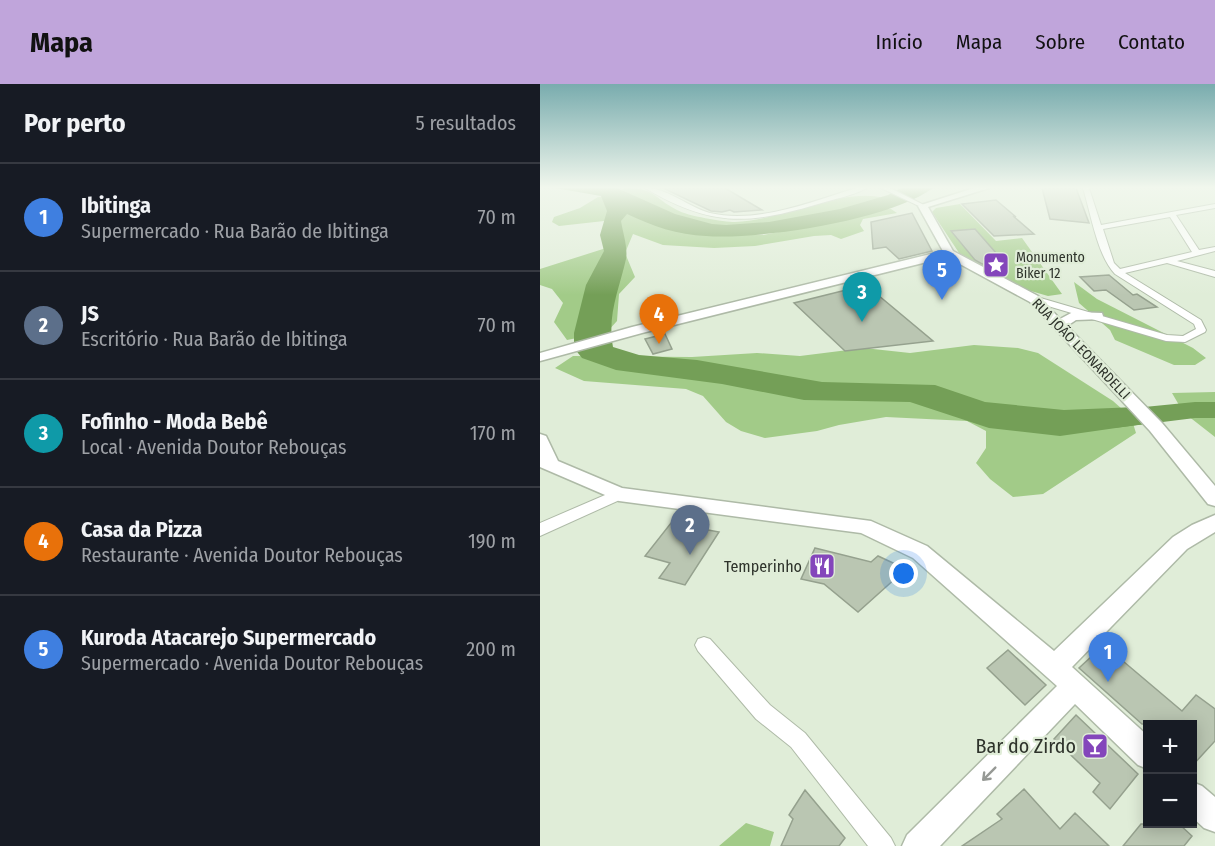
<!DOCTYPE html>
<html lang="pt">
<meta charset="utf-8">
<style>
:root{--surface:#171b24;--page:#242831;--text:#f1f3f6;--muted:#9ea1a6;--line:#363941;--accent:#c0a5db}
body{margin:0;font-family:"Fira Sans Condensed",sans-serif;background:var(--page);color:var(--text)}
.controls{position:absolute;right:18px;bottom:18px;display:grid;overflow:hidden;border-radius:0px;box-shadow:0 3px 15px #0003}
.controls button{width:54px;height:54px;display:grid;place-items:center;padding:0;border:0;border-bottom:2px solid var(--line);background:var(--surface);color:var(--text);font:30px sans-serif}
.you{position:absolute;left:364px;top:490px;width:21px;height:21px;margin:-15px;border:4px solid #fff;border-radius:50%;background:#1a73e8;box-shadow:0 0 0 9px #1a73e833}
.badge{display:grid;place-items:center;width:39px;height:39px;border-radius:50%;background:var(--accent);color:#fff;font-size:20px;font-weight:700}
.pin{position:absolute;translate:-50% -50px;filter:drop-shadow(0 2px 3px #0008)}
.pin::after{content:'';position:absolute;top:32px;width:21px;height:18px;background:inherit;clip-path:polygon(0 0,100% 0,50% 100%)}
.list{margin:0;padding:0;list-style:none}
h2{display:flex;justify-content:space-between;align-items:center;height:78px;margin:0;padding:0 24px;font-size:26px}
h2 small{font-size:20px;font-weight:400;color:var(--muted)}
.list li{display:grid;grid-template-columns:39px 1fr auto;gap:18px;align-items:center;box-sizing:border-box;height:108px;padding:0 24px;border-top:2px solid var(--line)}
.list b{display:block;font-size:22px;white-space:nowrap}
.list p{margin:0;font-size:20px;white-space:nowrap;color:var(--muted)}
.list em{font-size:20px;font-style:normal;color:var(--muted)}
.map{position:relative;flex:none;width:675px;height:762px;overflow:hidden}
header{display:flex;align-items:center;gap:36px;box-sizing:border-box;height:84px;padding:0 30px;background:var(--accent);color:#111}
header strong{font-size:28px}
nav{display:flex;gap:33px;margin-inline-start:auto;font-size:21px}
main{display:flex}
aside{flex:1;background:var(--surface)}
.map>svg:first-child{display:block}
.green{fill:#a2cb88}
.water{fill:#749f57}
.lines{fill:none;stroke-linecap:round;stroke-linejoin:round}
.river{fill:#749f57;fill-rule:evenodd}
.building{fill:#bac6b2;stroke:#95a18e;stroke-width:1.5}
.minor-casing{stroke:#aebaa7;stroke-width:2}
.tertiary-casing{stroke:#aebaa7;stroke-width:3}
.minor{fill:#fff;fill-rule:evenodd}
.tertiary{fill:#fff;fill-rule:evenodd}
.oneway{stroke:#969995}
.labels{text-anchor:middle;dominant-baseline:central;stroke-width:4.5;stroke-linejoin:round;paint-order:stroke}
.far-poi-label{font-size:14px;fill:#2e332b;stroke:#e0edd8;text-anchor:start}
.far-street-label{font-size:14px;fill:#2e332b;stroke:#e0edd8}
.poi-label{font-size:16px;fill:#2e332b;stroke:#e0edd8;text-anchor:end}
.near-poi-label{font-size:20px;fill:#2e332b;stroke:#e0edd8;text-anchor:end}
</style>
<header>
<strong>Mapa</strong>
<nav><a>Início</a><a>Mapa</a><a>Sobre</a><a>Contato</a></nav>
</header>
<main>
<aside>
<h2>Por perto<small>5 resultados</small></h2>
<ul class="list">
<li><span class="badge" style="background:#3f7fe0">1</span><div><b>Ibitinga</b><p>Supermercado · Rua Barão de Ibitinga</p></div><em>70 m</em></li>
<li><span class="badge" style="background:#5c6f8a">2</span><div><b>JS</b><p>Escritório · Rua Barão de Ibitinga</p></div><em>70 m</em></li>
<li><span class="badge" style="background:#0f9aa8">3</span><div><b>Fofinho - Moda Bebê</b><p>Local · Avenida Doutor Rebouças</p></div><em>170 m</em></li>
<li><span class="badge" style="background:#e8710a">4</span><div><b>Casa da Pizza</b><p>Restaurante · Avenida Doutor Rebouças</p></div><em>190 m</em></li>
<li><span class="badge" style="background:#3f7fe0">5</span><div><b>Kuroda Atacarejo Supermercado</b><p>Supermercado · Avenida Doutor Rebouças</p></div><em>200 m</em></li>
</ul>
</aside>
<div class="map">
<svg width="675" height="762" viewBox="0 0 675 762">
<rect width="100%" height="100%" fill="#e0edd8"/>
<!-- green -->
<path class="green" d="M84,104C116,104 112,113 137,126C147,132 184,138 195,138C240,137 301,103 344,114L331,121L180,150L223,151L285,139L336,125H351L357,129L323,135L320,141L324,147L301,155L291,151L274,152L215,162L174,164L123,161L93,150L85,169L95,193L79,210L77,237L67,248L27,256L14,238L23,219L12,205L0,201V185L63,165L73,158V136L19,142L12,138L14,133L40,124L58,113L73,112Z
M420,120L456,157L482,154L522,210L508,212L477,203L427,181L392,128L396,124Z
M534,198L557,215L653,264L666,274L655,281H634L575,256L570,246L539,219Z
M434,261L478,264L498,269L573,317L591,333L596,349L503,410L473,413L450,395L436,379L446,364V347L427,337L346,333L299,341L277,347L225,354L201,347L186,338L163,312L146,305L44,297L15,284L33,272L152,273L217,269L260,272L324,264L370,269Z
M675,308V353L643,328L632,309Z
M206,739L234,748L230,762H179Z"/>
<!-- water -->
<path class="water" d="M15,104H77L135,130L172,140L186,141L229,138L300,125L348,111L361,104H393C350,136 220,156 166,152C138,151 112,142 87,130L81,137C83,149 88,164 86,175C79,206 67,231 73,263L99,271L157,276L282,298L395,301L445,318L524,326L596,323L611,339L520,352L449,344L370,318L264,316L182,300L76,286L42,274L34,264V249L46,201L64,167L60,151L67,127L61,112Z"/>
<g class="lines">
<!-- river -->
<path class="river" d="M655,318H675V334H655L574,344L564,341L560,335L564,329L574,326Z"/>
</g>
<!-- building -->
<path class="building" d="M123,104H185L222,126L194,128L190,126L182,128L171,127Z
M502,104H536L549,139L510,135Z
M456,116L476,133L473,132L494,150L454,152L422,120Z
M372,129L392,167L359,175L346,163L333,165L331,138Z
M435,145L464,178L442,180L435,176L411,147Z
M569,191L593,211L597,210L617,223L594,226L566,206L554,207L540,193Z
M326,201L393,257L305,267L254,219Z
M125,250L132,265L113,270L105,255Z
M131,439L179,448L145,501L119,494L130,479L105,472Z
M275,464L331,478L338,472L366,485L318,528L284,500L261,495Z
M564,561L642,627L656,611L675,625V657L652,682V640H602L539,584Z
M468,566L506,601L485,621L447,584Z
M536,631L598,690L570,725L553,708L560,699L514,655Z
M484,705L520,745L535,729L569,762H422L462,735L457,730Z
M265,706L305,754L299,762H241L253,735L249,731Z
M601,740H639L652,752L644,762H583Z"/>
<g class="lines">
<defs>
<path id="minor" d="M105,104C128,104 148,123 170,129C217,140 271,118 316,104H327C312,112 294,115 278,120C208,141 170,143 105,104Z
M341,104H350L386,122L381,123Z
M543,104H549L561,141L675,120V124L636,131L659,166L675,163V167L637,177L675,187V193L627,179L585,189L661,236L666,246L665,248L645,258L626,257L491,217V213H497L627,251L643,252L656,245L654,240L575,190C557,171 551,130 543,104ZM630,133L652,168L580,185L574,179L563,145Z
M79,405L84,406L86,410L84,414L0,452V439Z
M164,553L170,555L230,621L265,649L351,754L355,762H328L251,663L216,635L158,567L155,561L158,555Z"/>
<path id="tertiary" d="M434,104H449L388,123L413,167L498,212L520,235L533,228L562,229L563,232L562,235L536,236L527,242L622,339L675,402V422L668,420L610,347L490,218L407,173L102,249L0,277V269L92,243L403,167L378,122Z
M0,350L6,352L18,377L82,404L331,437L387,462L514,567L633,453L652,441L675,431V448L647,465L532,583L608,652V685L598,681L535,620L400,762H362L367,751L517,602L373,474L321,449L79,417L0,383Z
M652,698L662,702L675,713V748L664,744L652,733Z"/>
</defs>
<!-- minor casing -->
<use href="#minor" class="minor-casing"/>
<!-- tertiary casing -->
<use href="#tertiary" class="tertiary-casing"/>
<!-- minor -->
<use href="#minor" class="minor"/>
<!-- tertiary -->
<use href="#tertiary" class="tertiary"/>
</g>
<!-- one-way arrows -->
<defs><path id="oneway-shaft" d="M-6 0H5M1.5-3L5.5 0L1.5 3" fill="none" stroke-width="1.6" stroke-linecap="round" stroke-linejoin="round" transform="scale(1.5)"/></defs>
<use class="oneway" href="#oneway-shaft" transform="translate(449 690) rotate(135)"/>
<!-- sky -->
<linearGradient id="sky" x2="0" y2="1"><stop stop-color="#79acae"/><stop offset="0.49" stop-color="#f1f7ed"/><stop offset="1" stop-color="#f1f7ed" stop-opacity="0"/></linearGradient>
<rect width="675" height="211" fill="url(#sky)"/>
<!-- icons -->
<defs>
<symbol id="sight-square" viewBox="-11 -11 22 22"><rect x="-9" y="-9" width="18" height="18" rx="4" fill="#8446bb" stroke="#e0edd8"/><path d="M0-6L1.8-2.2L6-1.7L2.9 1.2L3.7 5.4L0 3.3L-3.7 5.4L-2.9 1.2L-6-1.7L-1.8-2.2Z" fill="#fff"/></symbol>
<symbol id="restaurant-square" viewBox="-11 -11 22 22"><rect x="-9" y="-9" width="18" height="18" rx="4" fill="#8446bb" stroke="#e0edd8"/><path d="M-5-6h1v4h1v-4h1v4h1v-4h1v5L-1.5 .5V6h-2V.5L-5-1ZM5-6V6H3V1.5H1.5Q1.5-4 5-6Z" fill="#fff"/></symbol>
<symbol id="bar-square" viewBox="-11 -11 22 22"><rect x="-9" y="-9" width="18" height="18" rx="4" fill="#8446bb" stroke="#e0edd8"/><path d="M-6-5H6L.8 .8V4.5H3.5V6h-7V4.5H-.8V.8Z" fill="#fff"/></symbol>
</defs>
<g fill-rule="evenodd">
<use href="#sight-square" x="441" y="166" width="30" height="30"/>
<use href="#restaurant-square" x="267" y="467" width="30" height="30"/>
<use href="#bar-square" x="540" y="647" width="30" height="30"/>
</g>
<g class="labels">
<!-- far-poi labels -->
<g class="far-poi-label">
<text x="476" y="173">Monumento<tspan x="476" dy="16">Biker 12</tspan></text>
</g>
<!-- far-street labels -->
<g class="far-street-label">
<text transform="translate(541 265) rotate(46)">RUA JOÃO LEONARDELLI</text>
</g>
<!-- poi labels -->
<g class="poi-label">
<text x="262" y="482">Temperinho</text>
</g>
<!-- near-poi labels -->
<g class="near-poi-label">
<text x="536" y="662">Bar do Zirdo</text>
</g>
</g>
</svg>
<div class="controls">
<button>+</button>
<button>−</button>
</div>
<div class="you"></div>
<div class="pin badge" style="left:568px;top:598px;background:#3f7fe0">1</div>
<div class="pin badge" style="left:150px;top:471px;background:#5c6f8a">2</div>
<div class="pin badge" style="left:322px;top:238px;background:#0f9aa8">3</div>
<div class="pin badge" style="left:119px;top:260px;background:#e8710a">4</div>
<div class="pin badge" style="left:402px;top:216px;background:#3f7fe0">5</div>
</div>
</main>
